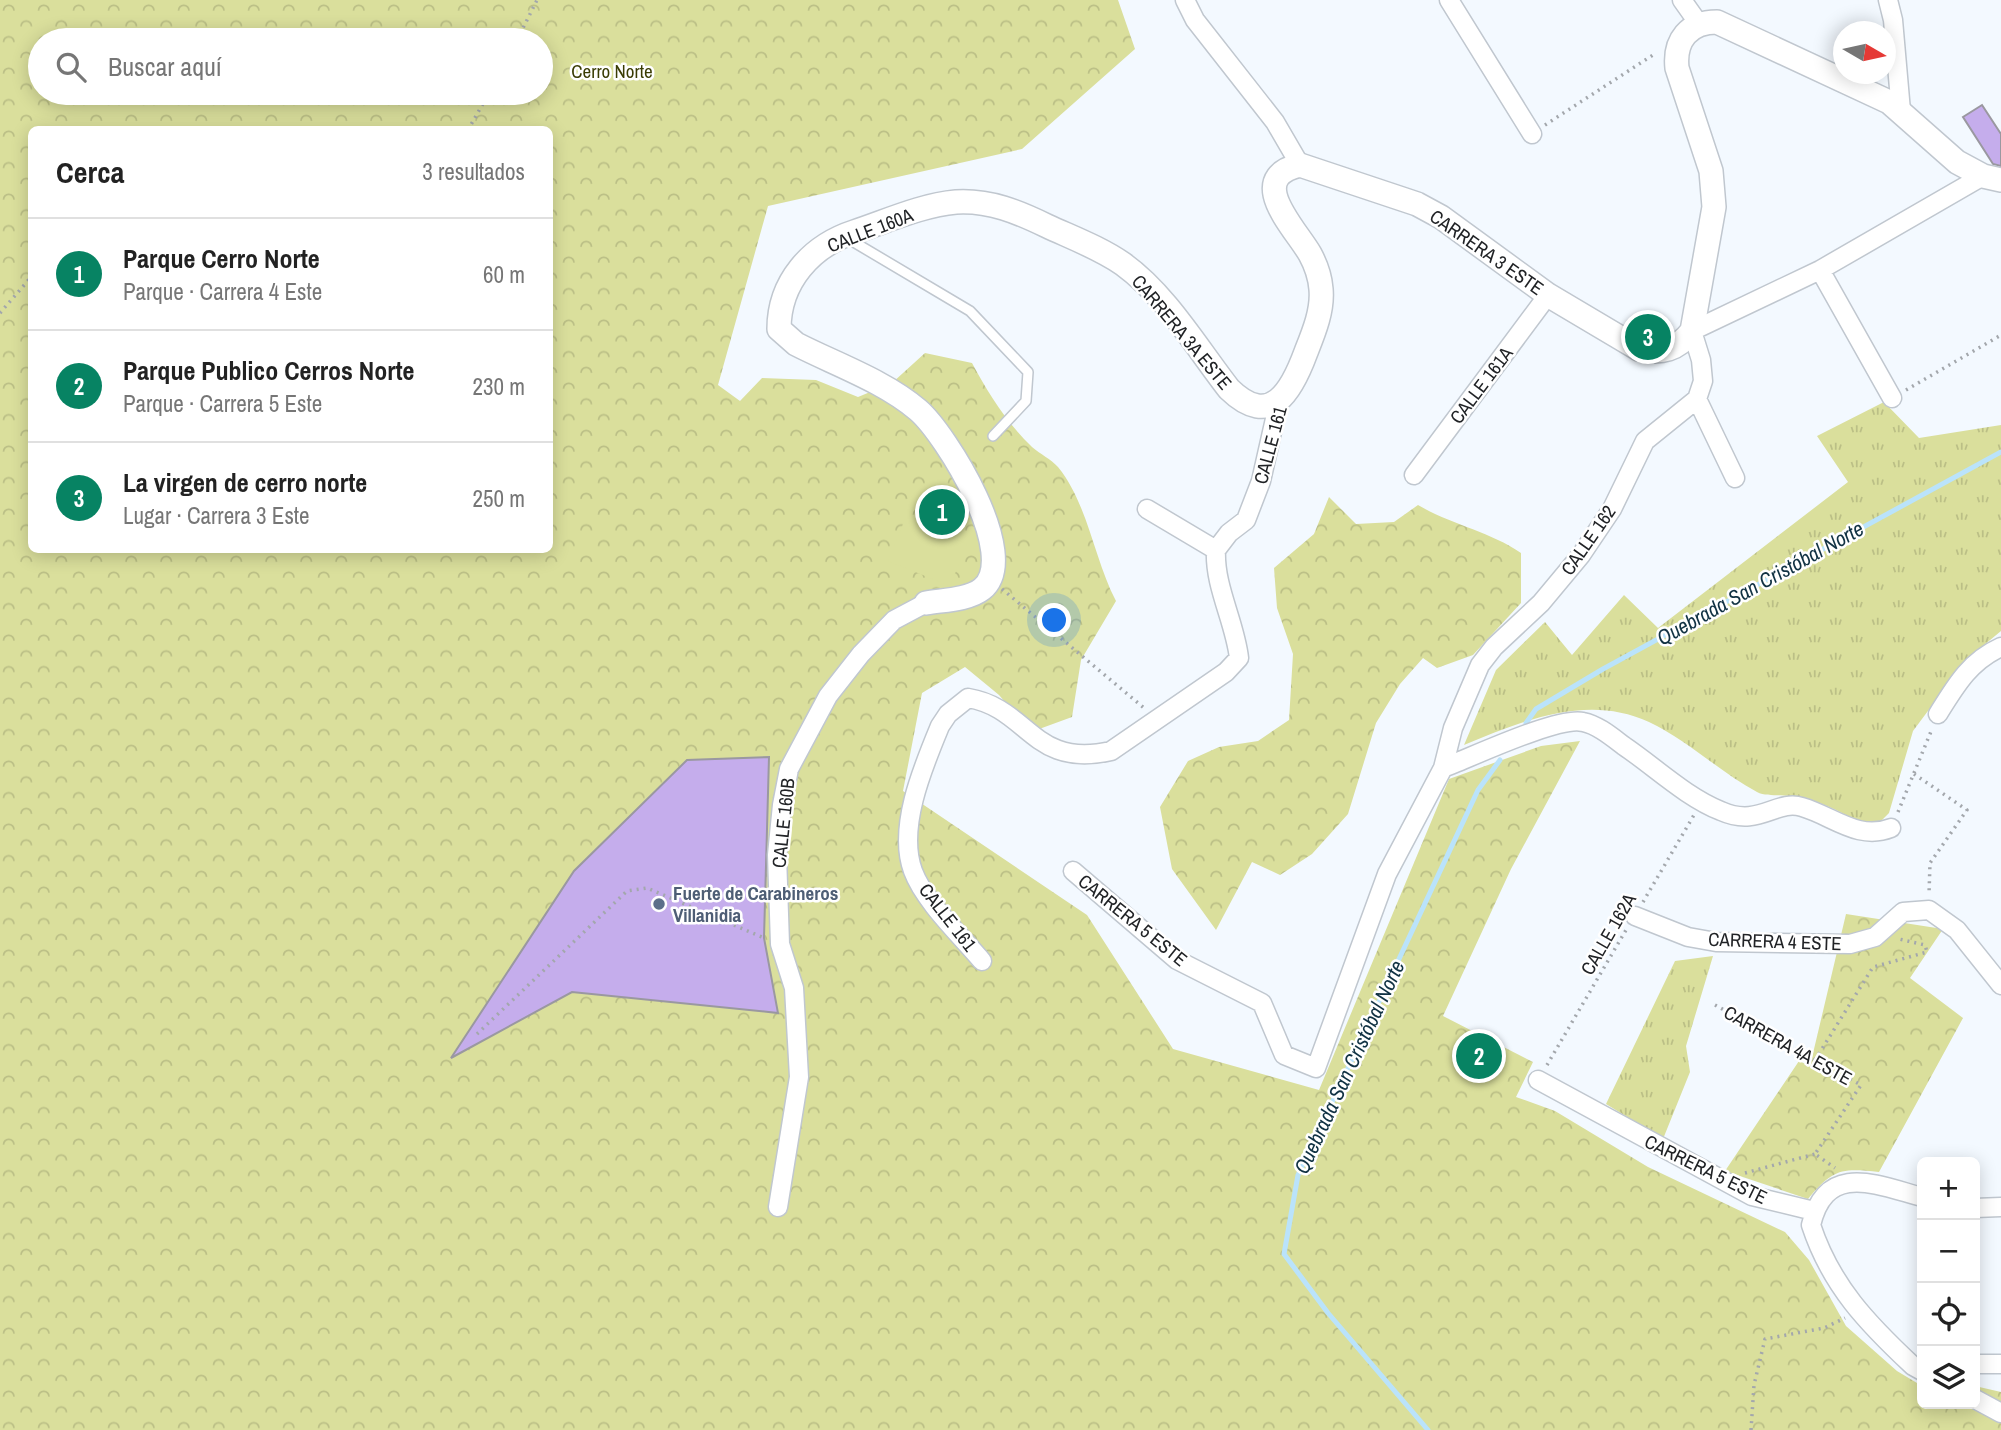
<!DOCTYPE html>
<html lang="es">
<meta charset="utf-8">
<style>
:root{--surface:#fff;--page:#f2f2f2;--text:#222;--muted:#767676;--line:#e0e0e0;--accent:#078363}
body{margin:0;font-family:"Archivo Narrow",sans-serif;background:var(--page);color:var(--text)}
.controls{position:absolute;right:21px;bottom:21px;display:grid;overflow:hidden;border-radius:10px;box-shadow:0 4px 18px #0003}
.controls button{width:63px;height:63px;display:grid;place-items:center;padding:0;border:0;border-bottom:2px solid var(--line);background:var(--surface);color:var(--text);font:35px sans-serif}
.compass{position:absolute;left:1833px;top:21px;width:63px;height:63px;border-radius:50%;background:var(--surface);box-shadow:0 4px 18px #0003;rotate:99deg}
.you{position:absolute;left:1055px;top:621px;width:24px;height:24px;margin:-18px;border:5px solid #fff;border-radius:50%;background:#1a73e8;box-shadow:0 0 0 10px #1a73e833}
.badge{display:grid;place-items:center;width:46px;height:46px;border-radius:50%;background:var(--accent);color:#fff;font-size:23px;font-weight:700}
.pin{position:absolute;translate:-50% -50%;border:4px solid #fff;box-shadow:0 2px 7px #0006}
.list{margin:0;padding:0;list-style:none}
h2{display:flex;justify-content:space-between;align-items:center;height:91px;margin:0;padding:0 28px;font-size:30px}
h2 small{font-size:23px;font-weight:400;color:var(--muted)}
.list li{display:grid;grid-template-columns:46px 1fr auto;gap:21px;align-items:center;box-sizing:border-box;height:112px;padding:0 28px;border-top:2px solid var(--line)}
.list b{display:block;font-size:26px;white-space:nowrap}
.list p{margin:0;font-size:23px;white-space:nowrap;color:var(--muted)}
.list em{font-size:23px;font-style:normal;color:var(--muted)}
.icon{flex:none;width:38px;height:38px;fill:none;stroke:currentColor;stroke-width:2;stroke-linecap:round;stroke-linejoin:round}
.map{position:relative;flex:none;width:2001px;height:1430px;overflow:hidden}
.search{position:absolute;background:var(--surface);box-shadow:0 4px 18px #0003;left:28px;top:28px;width:525px;height:77px;display:flex;align-items:center;gap:18px;box-sizing:border-box;padding:0 24px;border-radius:38px;color:var(--muted);font-size:26px}
.panel{position:absolute;background:var(--surface);box-shadow:0 4px 18px #0003;left:28px;top:126px;width:525px;height:427px;border-radius:10px}
.map>svg:first-child{display:block}
.grass{fill:url(#grass-tufts)}
.forest{fill:url(#forest-crowns);fill-rule:evenodd}
.pitch{fill:#dadf9c}
.lines{fill:none;stroke-linecap:round;stroke-linejoin:round}
.stream{stroke:#bae3fb;stroke-width:5}
.building{fill:#c5adec;stroke:#9a98a0;stroke-width:2}
.service-casing{stroke:#c0c7cf;stroke-width:12}
.minor-casing{stroke:#c0c7cf;stroke-width:21}
.tertiary-casing{stroke:#c0c7cf;stroke-width:26}
.path{stroke:#a3a7ac;stroke-width:3.5;stroke-dasharray:2 5;stroke-linecap:butt}
.service{stroke:#fff;stroke-width:9}
.minor{stroke:#fff;stroke-width:18}
.tertiary{stroke:#fff;stroke-width:23}
.service-dot{fill:#5c6f8a;stroke:#fff;stroke-width:2.5}
.labels{text-anchor:middle;dominant-baseline:central;stroke-width:5;stroke-linejoin:round;paint-order:stroke}
.park-label{font-size:19px;fill:#3a3c04;stroke:#fff}
.street-label{font-size:19px;fill:#212326;stroke:#fff}
.service-label{font-size:19px;font-weight:bold;fill:#4e5e75;stroke:#fff;text-anchor:start}
.water-label{font-size:21px;font-style:italic;fill:#113243;stroke:#fff}
</style>
<div class="map">
<svg width="2001" height="1430" viewBox="0 0 2001 1430">
<defs>
<pattern id="grass-tufts" width="24" height="20" patternUnits="userSpaceOnUse" patternTransform="scale(1.75)"><rect width="24" height="20" fill="#dadf9c"/><path d="M3 7l-1-3M5 7V3M7 7l1-3M15 17l-1-3M17 17v-4M19 17l1-3" fill="none" stroke="#bbbf86"/></pattern>
<pattern id="forest-crowns" width="20" height="18" patternUnits="userSpaceOnUse" patternTransform="scale(1.75)"><rect width="20" height="18" fill="#dadf9c"/><path d="M2 6a3 3 0 1 1 6 0M12 15a3 3 0 1 1 6 0" fill="none" stroke="#bbbf86"/></pattern>
</defs>
<rect width="100%" height="100%" fill="#f3f9ff"/>
<!-- grass -->
<path class="grass" d="M1884,402L1919,438L2001,425V631L1966,660L1913,731L1889,813L1879,823L1862,825C1840,810 1815,799 1789,796C1779,794 1766,797 1757,792C1720,772 1687,740 1649,722C1587,693 1522,721 1464,745L1496,670L1545,622L1572,655L1624,595L1658,628L1848,482L1817,436Z
M1713,956L1686,1046L1690,1072L1663,1139L1606,1104L1675,961Z"/>
<!-- forest -->
<path class="forest" d="M0,0H1118L1135,49L1022,149L768,206L718,385L740,401L762,378L816,380L858,397L892,383L925,353L972,363C988,393 1007,423 1032,447C1040,454 1051,459 1058,467C1088,504 1094,559 1116,601L1081,660L1072,717L1031,732L999,695L965,667L922,693L903,791L1087,915L1173,1049L1319,1090L1449,779L1541,746L1580,741L1511,869L1443,1016L1533,1062L1516,1097L1555,1111L1648,1167L1785,1232L1809,1260L1846,1326L1897,1371L1922,1386V1404H1975V1386L2001,1392V1430H0ZM40,40H541V93H40ZM32,130H550V550H32Z
M1329,497L1356,524L1394,522L1418,505C1452,525 1489,531 1521,553V603L1473,655L1437,668L1423,658L1400,684L1376,723L1348,814L1312,854L1280,875L1252,862L1216,930L1172,869L1160,807L1188,761L1219,747L1258,741L1289,720L1293,654L1277,608L1274,568L1314,534Z
M1846,914L1943,929L1910,978L1963,1018L1879,1172C1841,1168 1833,1169 1808,1199L1725,1171L1799,1061L1810,1066Z"/>
<!-- pitch -->
<path class="pitch" d="M905,519L967,544L950,586L888,561Z"/>
<g class="lines">
<!-- stream -->
<path class="stream" d="M1526,723L1536,709L1603,669L2001,452
M1428,1430L1328,1313L1284,1254L1298,1175L1478,790L1500,760"/>
</g>
<!-- building -->
<path class="building" d="M1982,105L2001,134V166L1993,164L1963,117Z
M769,757L764,938L778,1013L572,992L451,1058L574,871L687,760Z"/>
<g class="lines">
<defs>
<path id="service" d="M847,238L970,311L1028,372L1026,401L993,436"/>
<path id="minor" d="M1185,0L1195,20L1275,122L1300,165
M1449,0L1532,134
M1682,0L1699,24
M1888,0L1893,20L1901,111
M1820,270L1892,398
M1697,399L1735,478
M1414,475L1548,295
M1147,509L1216,550
M1216,550L1229,533L1246,520L1261,481L1279,401
M1938,714C1956,685 1970,661 2001,647
M1443,768C1470,758 1558,716 1583,722C1598,725 1612,737 1624,746C1655,767 1686,797 1721,811C1759,828 1776,799 1802,807C1833,816 1858,841 1891,828
M1073,871L1177,960L1262,1003L1284,1055L1316,1068L1387,874L1443,768L1453,728L1480,665L1494,647L1541,603L1581,555L1612,509L1645,441L1697,399L1703,381L1701,360L1692,331L1820,270L1983,176
M1635,916L1688,937L1716,942L1850,944L1875,937L1903,912L1929,910L1957,930L2001,985
M982,961C961,936 924,901 913,871C897,828 923,767 940,726L948,714L968,698C1029,708 1032,769 1111,751L1226,672L1239,658C1235,622 1214,586 1216,550
M1538,1080L1752,1196L1814,1211
M1922,1197C1877,1185 1826,1161 1811,1225C1831,1286 1868,1324 1913,1366L1922,1371
M778,1207L799,1077L794,988L780,944L777,855L782,805L789,769L828,696L861,654L894,620L926,603
M1975,1208L2001,1207
M1975,1364H2001
M1975,1399L2001,1413"/>
<path id="tertiary" d="M926,603C943,600 968,600 982,589C1022,557 946,434 918,410C884,381 835,364 796,344L779,329C779,282 811,246 854,232C887,221 922,205 956,202C990,200 1018,212 1047,226C1073,238 1100,248 1123,264C1166,295 1197,348 1229,389C1271,430 1292,390 1306,352C1314,332 1323,310 1321,289C1320,276 1316,265 1310,254C1295,228 1244,178 1300,165L1417,204L1441,217L1548,295L1639,349C1662,354 1677,350 1692,331L1714,207L1711,171L1677,68C1674,40 1689,22 1717,22L1889,102L1957,162L1983,176L2001,180"/>
</defs>
<!-- service casing -->
<use href="#service" class="service-casing"/>
<!-- minor casing -->
<use href="#minor" class="minor-casing"/>
<!-- tertiary casing -->
<use href="#tertiary" class="tertiary-casing"/>
<!-- path -->
<path class="path" d="M517,40L537,0
M1545,125L1656,53
M468,130L489,93
M0,313L32,276
M1906,390L2001,335
M1002,589L1144,708
M1914,774L1967,810L1930,863L1929,894
M1898,812L1932,729
M1643,902L1694,815
M1715,1005L1861,1085L1815,1154L1835,1168
M477,1034L627,891L647,888L762,937
M1815,1060L1873,967L1927,952L1925,945L1899,939
M1547,1065L1626,930
M1745,1173L1815,1154
M1751,1430L1754,1385L1765,1339L1824,1328L1845,1318"/>
<!-- service -->
<use href="#service" class="service"/>
<!-- minor -->
<use href="#minor" class="minor"/>
<!-- tertiary -->
<use href="#tertiary" class="tertiary"/>
</g>
<!-- markers -->
<circle class="service-dot" cx="659" cy="904" r="7"/>
<g class="labels">
<!-- park labels -->
<g class="park-label">
<text x="612" y="71">Cerro Norte</text>
</g>
<!-- street labels -->
<g class="street-label">
<text transform="translate(870 230) rotate(-21)">CALLE 160A</text>
<text transform="translate(1487 252) rotate(35)">CARRERA 3 ESTE</text>
<text transform="translate(1182 332) rotate(50)">CARRERA 3A ESTE</text>
<text transform="translate(1481 385) rotate(-53)">CALLE 161A</text>
<text transform="translate(1270 445) rotate(-75)">CALLE 161</text>
<text transform="translate(1588 540) rotate(-55)">CALLE 162</text>
<text transform="translate(783 823) rotate(-84)">CALLE 160B</text>
<text transform="translate(948 917) rotate(52)">CALLE 161</text>
<text transform="translate(1133 920) rotate(39)">CARRERA 5 ESTE</text>
<text transform="translate(1608 934) rotate(-60)">CALLE 162A</text>
<text transform="translate(1775 941) rotate(2)">CARRERA 4 ESTE</text>
<text transform="translate(1788 1045) rotate(29)">CARRERA 4A ESTE</text>
<text transform="translate(1706 1169) rotate(26)">CARRERA 5 ESTE</text>
</g>
<!-- service labels -->
<g class="service-label">
<text x="673" y="893">Fuerte de Carabineros<tspan x="673" dy="22">Villanidia</tspan></text>
</g>
<!-- water labels -->
<g class="water-label">
<text transform="translate(1760 583) rotate(-29)">Quebrada San Cristóbal Norte</text>
<text transform="translate(1349 1067) rotate(-65)">Quebrada San Cristóbal Norte</text>
</g>
</g>
</svg>
<div class="controls">
<button>+</button>
<button>−</button>
<button><svg class="icon" aria-label="locate" viewBox="0 0 24 24"><circle cx="12" cy="12" r="6"/><path d="M12 2v4M12 18v4M2 12h4M18 12h4"/></svg></button>
<button><svg class="icon" aria-label="layers" viewBox="0 0 24 24"><path d="M12 4l9 5-9 5-9-5zM3 14l9 5 9-5"/></svg></button>
</div>
<svg class="compass" viewBox="-18 -18 36 36"><path d="M0-13l5 13h-10z" fill="#e53935"/><path d="M0 13l5-13h-10z" fill="#767676"/></svg>
<div class="you"></div>
<div class="pin badge" style="left:942px;top:512px">1</div>
<div class="pin badge" style="left:1479px;top:1056px">2</div>
<div class="pin badge" style="left:1648px;top:337px">3</div>
<div class="search"><svg class="icon" aria-label="search" viewBox="0 0 24 24"><circle cx="10" cy="10" r="6"/><path d="M15 15l6 6"/></svg>Buscar aquí</div>
<section class="panel">
<h2>Cerca<small>3 resultados</small></h2>
<ul class="list">
<li><span class="badge">1</span><div><b>Parque Cerro Norte</b><p>Parque · Carrera 4 Este</p></div><em>60 m</em></li>
<li><span class="badge">2</span><div><b>Parque Publico Cerros Norte</b><p>Parque · Carrera 5 Este</p></div><em>230 m</em></li>
<li><span class="badge">3</span><div><b>La virgen de cerro norte</b><p>Lugar · Carrera 3 Este</p></div><em>250 m</em></li>
</ul>
</section>
</div>
